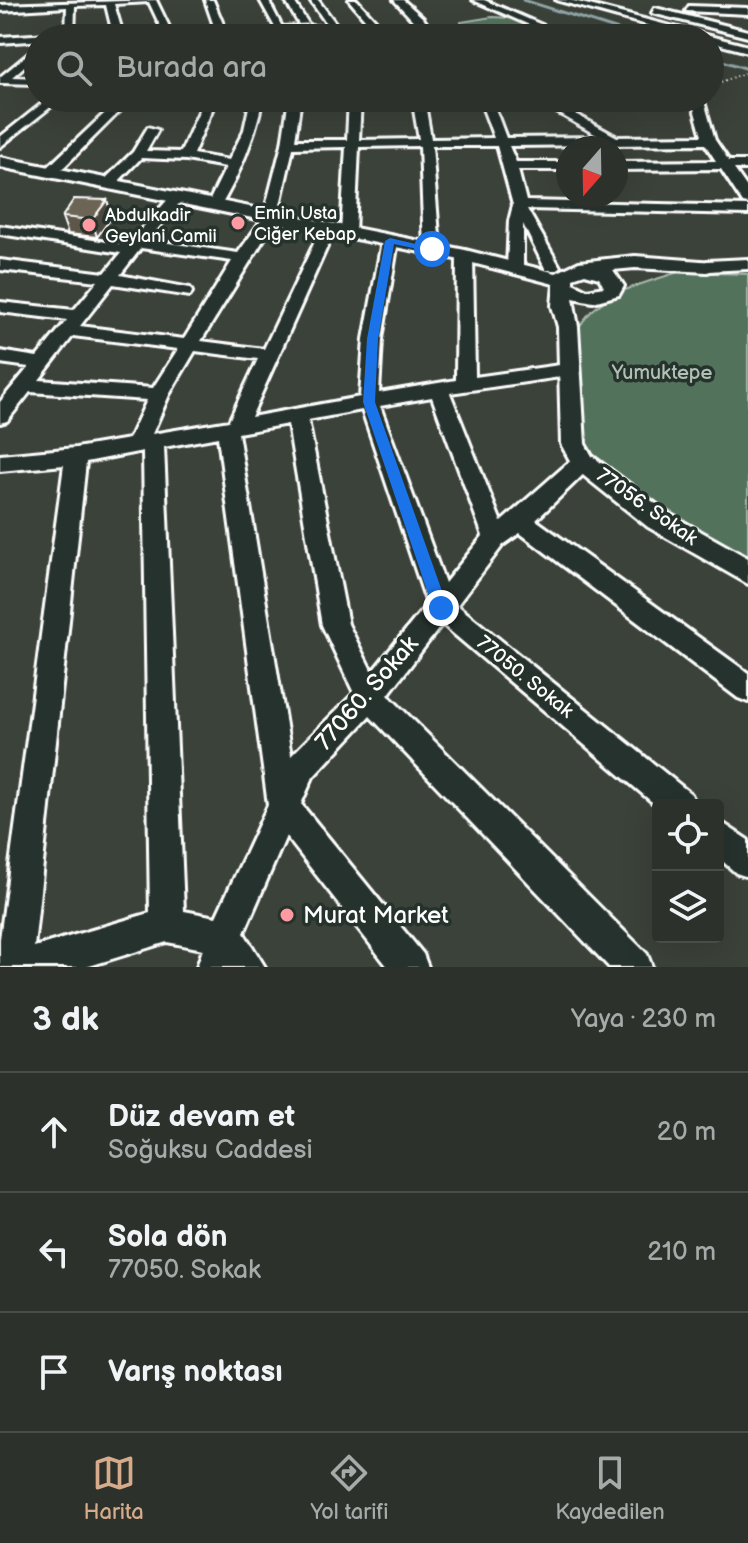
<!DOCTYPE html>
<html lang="tr">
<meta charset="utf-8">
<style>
:root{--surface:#2c322b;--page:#383e37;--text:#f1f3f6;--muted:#a6aaa9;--line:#484d47;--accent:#d6ab8b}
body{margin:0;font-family:"Balsamiq Sans",sans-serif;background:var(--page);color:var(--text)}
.controls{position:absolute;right:24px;bottom:24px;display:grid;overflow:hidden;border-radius:8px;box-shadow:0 8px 32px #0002}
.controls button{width:72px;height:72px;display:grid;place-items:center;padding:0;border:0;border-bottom:2px solid var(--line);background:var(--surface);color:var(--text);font:40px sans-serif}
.compass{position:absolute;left:556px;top:136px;width:72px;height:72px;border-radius:50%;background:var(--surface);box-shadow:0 8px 32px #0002;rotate:200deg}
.stop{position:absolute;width:24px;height:24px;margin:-18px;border:6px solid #1a73e8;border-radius:50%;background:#fff}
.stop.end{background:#1a73e8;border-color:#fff;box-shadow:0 2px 8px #0008}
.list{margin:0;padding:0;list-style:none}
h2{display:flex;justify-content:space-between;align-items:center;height:104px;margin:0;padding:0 32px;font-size:34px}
h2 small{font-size:26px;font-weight:400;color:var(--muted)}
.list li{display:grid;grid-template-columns:52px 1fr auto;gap:24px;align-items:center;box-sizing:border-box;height:120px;padding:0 32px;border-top:2px solid var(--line)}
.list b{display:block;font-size:30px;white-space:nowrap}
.list p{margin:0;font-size:26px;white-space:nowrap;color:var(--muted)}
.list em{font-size:26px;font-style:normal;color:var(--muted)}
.icon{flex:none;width:44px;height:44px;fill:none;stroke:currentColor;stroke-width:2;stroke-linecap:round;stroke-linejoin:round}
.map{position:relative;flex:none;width:748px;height:967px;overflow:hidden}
.search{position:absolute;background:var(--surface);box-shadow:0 8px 32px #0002;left:24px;right:24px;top:24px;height:88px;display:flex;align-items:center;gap:20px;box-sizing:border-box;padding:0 28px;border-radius:44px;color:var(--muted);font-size:30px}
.sheet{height:464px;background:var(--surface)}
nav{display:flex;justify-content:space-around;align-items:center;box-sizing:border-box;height:112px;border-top:2px solid var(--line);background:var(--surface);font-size:22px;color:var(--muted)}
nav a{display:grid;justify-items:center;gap:4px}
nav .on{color:var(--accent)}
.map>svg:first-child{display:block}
.green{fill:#52725b;stroke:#a8b8ad;stroke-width:2}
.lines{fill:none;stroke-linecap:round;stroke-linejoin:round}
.stream{stroke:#92a6a9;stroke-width:3}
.minor-casing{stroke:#fff;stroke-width:6}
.tertiary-casing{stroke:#fff;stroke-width:6}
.path{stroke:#fff;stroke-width:2;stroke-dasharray:1 3;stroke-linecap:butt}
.minor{fill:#26332d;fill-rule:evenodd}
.tertiary{fill:#26332d;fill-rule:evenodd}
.wall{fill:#5d5749;stroke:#fff;stroke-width:2}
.shaded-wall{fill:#4c473c;stroke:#fff;stroke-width:2}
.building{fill:#6c6555;stroke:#fff;stroke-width:2}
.route{fill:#1a73e8}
.poi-dot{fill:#ff9aa2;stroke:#26332d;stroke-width:3}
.labels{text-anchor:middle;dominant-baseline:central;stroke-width:7;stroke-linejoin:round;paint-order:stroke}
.far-poi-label{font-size:18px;fill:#fff;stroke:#26332d;text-anchor:start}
.park-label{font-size:20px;fill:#b1c0b5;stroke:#26332d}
.street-label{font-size:20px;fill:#fff;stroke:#26332d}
.near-street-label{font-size:24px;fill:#fff;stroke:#26332d}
.near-poi-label{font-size:24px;fill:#fff;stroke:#26332d;text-anchor:start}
</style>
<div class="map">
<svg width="748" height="967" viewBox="0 0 748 967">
<rect width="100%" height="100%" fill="#3b4239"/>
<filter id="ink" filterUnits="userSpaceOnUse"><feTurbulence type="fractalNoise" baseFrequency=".0125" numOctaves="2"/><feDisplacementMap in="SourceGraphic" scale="16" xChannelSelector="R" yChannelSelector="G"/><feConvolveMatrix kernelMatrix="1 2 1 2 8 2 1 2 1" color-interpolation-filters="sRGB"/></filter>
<g filter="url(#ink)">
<!-- green -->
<path class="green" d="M492,17L512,18L558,38H463L461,22Z
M679,272L748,274V563L695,535L594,462L584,448L574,338C591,294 638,285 679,272Z"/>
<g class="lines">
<!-- stream -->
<path class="stream" d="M523,0L644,38
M710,57L748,69"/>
<defs>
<path id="minor" d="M156,0L171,31L215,29L205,0H213L225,29L232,31L237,38H227L221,34L165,36L149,2L114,4L124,38H114L106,5L75,6L74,38L0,43V37L66,33L67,7L0,11V5Z
M260,0H268L282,27L300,26L285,0H293L311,28L285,32L288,34L333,33L310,0H318L342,32L375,31L349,0H357L385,31L421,29L394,0H403L423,18L436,38H426L424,35L391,38H281Z
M473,0H484L572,38H559Z
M556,0H570L748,46V52L710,42V38H694Z
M689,6L748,8V14L686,11Z
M655,8L748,31V37L652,13Z
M38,46V54L12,77L38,78V84L0,83V77Z
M49,98H62L0,147V137Z
M121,98H133L56,175H46V169Z
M205,98H217L193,154L229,160L244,130L251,98H263C254,139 240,174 219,209L214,210L207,206L226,167L186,160L141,158L113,187H103V181L133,152L148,127L158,130L146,151L181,152Z
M289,98H301L295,140H347L349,98H361L359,140L419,139L412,98H424L431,139L494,138L479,98H491L506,138L600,137L532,98H546L617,137L702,136L691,98H703L715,140L729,161H748V169H734L748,189V204L743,203L721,169L616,170V162L716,161L705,144L509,146L516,162H568V170H518L526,201L748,206V214L527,209L560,267L558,270H546L523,224V268L515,273L507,268L509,221L513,205L497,146H432L440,249L432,254L424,249L420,146L359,147L355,233L348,237L341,233L346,147L293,148L277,218L201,341L264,349L321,229L328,225L335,229L251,417L360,397L364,339L382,241L390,236L398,241L382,339L379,393L456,380L457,256L465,251L473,256L475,377L567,364L574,366L576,370L574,374L567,376L450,393L501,522L575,457H591L594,462L591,467L536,520L748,673V702L738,698L520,533L503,545L457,605L691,794L696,805L658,807L442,624L388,695L647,954L652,967H609L370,716L313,777L301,804L423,954L428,967H388L286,836L244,933L265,967H197L203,949L167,942L86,967H0V939L64,465L0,471V455L76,448L129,439L147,400L30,392L7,421L0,423V402L29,367L0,363V351L37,357L67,320L0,312V302L74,310L98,281L0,270V260L105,273L121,253L0,234V226L127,245L171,196L176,195L183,199L148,240L238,253L263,218L282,144ZM141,248L232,261L184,339L80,326L113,284L190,296L192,292L190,288L120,275ZM73,336L178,349L153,388L39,380ZM195,351L258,359L229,421L152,434L169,395ZM432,397L483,536L445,583L380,406ZM362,410L427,604L372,672L348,624L308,420ZM288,424L322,625L354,693L291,756L238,433ZM218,437L268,805L216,917L184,911L164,447ZM143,451L150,913L34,947L86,462Z
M748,259V269L707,271L699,266L707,261Z
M718,820L748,840V877L736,873L718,857Z"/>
<path id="tertiary" d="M0,157L465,250L556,273L579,262L635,256L714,262L716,266L714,270L707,272L635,268L613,270L624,286L619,295L593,302L573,298L578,327L585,444L592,456L668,513L748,558V584L648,527L574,468L561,444L558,327L552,306L554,284L465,261L0,167ZM585,274L599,278L604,287L587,290L573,283V278Z"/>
</defs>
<!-- minor casing -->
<use href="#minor" class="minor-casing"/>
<!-- tertiary casing -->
<use href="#tertiary" class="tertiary-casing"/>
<!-- path -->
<path class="path" d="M710,86L748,72"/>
<!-- minor -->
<use href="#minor" class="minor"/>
<!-- tertiary -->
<use href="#tertiary" class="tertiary"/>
</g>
<!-- wall -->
<path class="wall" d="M296,25L323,33V38H297Z
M107,200L112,217L97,237L68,234L62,217Z"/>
<!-- shaded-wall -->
<path class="shaded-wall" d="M323,33V38H308V34Z
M107,200L112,217L97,237L92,220Z"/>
<!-- building -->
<path class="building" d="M318,24L323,33L308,34L299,33L296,25Z
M74,199L107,200L92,220L62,217Z"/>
</g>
<!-- route -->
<path class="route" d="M390,238L437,249L432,252L394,244L378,339L375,402L448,608L441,614L433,608L363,402L367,339L385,241Z"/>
<!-- markers -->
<g class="poi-dot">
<circle cx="238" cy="223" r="8"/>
<circle cx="89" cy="225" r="8"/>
<circle cx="287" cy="915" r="8"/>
</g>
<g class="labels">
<!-- far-poi labels -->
<g class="far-poi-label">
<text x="254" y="213">Emin Usta<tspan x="254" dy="21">Ciğer Kebap</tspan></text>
<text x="105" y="215">Abdulkadir<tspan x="105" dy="21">Geylani Camii</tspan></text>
</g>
<!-- park labels -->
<g class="park-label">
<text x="662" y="373">Yumuktepe</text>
</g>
<!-- street labels -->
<g class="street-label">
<text transform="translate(647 507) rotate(35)">77056. Sokak</text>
<text transform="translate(525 677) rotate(39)">77050. Sokak</text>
</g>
<!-- near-street labels -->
<g class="near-street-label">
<text transform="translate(367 693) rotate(-49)">77060. Sokak</text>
</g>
<!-- near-poi labels -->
<g class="near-poi-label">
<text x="303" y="915">Murat Market</text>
</g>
</g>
</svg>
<div class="controls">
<button><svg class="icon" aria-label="locate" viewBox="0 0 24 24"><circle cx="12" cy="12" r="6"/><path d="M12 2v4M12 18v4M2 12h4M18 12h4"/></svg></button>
<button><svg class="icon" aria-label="layers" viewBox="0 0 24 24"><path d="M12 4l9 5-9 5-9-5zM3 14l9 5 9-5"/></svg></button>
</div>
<svg class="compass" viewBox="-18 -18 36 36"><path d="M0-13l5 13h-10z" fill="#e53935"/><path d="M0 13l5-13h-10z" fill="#a6aaa9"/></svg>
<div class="stop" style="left:432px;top:249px"></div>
<div class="stop end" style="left:441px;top:608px"></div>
<div class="search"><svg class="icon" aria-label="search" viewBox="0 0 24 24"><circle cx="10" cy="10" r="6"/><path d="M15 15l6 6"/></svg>Burada ara</div>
</div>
<section class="sheet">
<h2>3 dk<small>Yaya · 230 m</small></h2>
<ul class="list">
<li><svg class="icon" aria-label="ahead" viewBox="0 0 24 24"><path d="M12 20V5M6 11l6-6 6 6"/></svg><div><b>Düz devam et</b><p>Soğuksu Caddesi</p></div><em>20 m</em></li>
<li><svg class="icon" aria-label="left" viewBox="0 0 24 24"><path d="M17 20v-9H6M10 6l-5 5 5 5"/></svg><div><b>Sola dön</b><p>77050. Sokak</p></div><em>210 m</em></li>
<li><svg class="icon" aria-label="arrive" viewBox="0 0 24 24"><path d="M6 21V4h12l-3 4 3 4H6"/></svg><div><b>Varış noktası</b></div></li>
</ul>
</section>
<nav>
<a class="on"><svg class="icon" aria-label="map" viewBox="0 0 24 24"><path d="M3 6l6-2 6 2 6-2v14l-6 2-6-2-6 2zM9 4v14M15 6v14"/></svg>Harita</a>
<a><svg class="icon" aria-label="directions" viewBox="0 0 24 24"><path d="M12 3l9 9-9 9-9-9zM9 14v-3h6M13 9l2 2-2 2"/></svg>Yol tarifi</a>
<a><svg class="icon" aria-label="saved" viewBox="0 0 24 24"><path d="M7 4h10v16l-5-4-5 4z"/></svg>Kaydedilen</a>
</nav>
